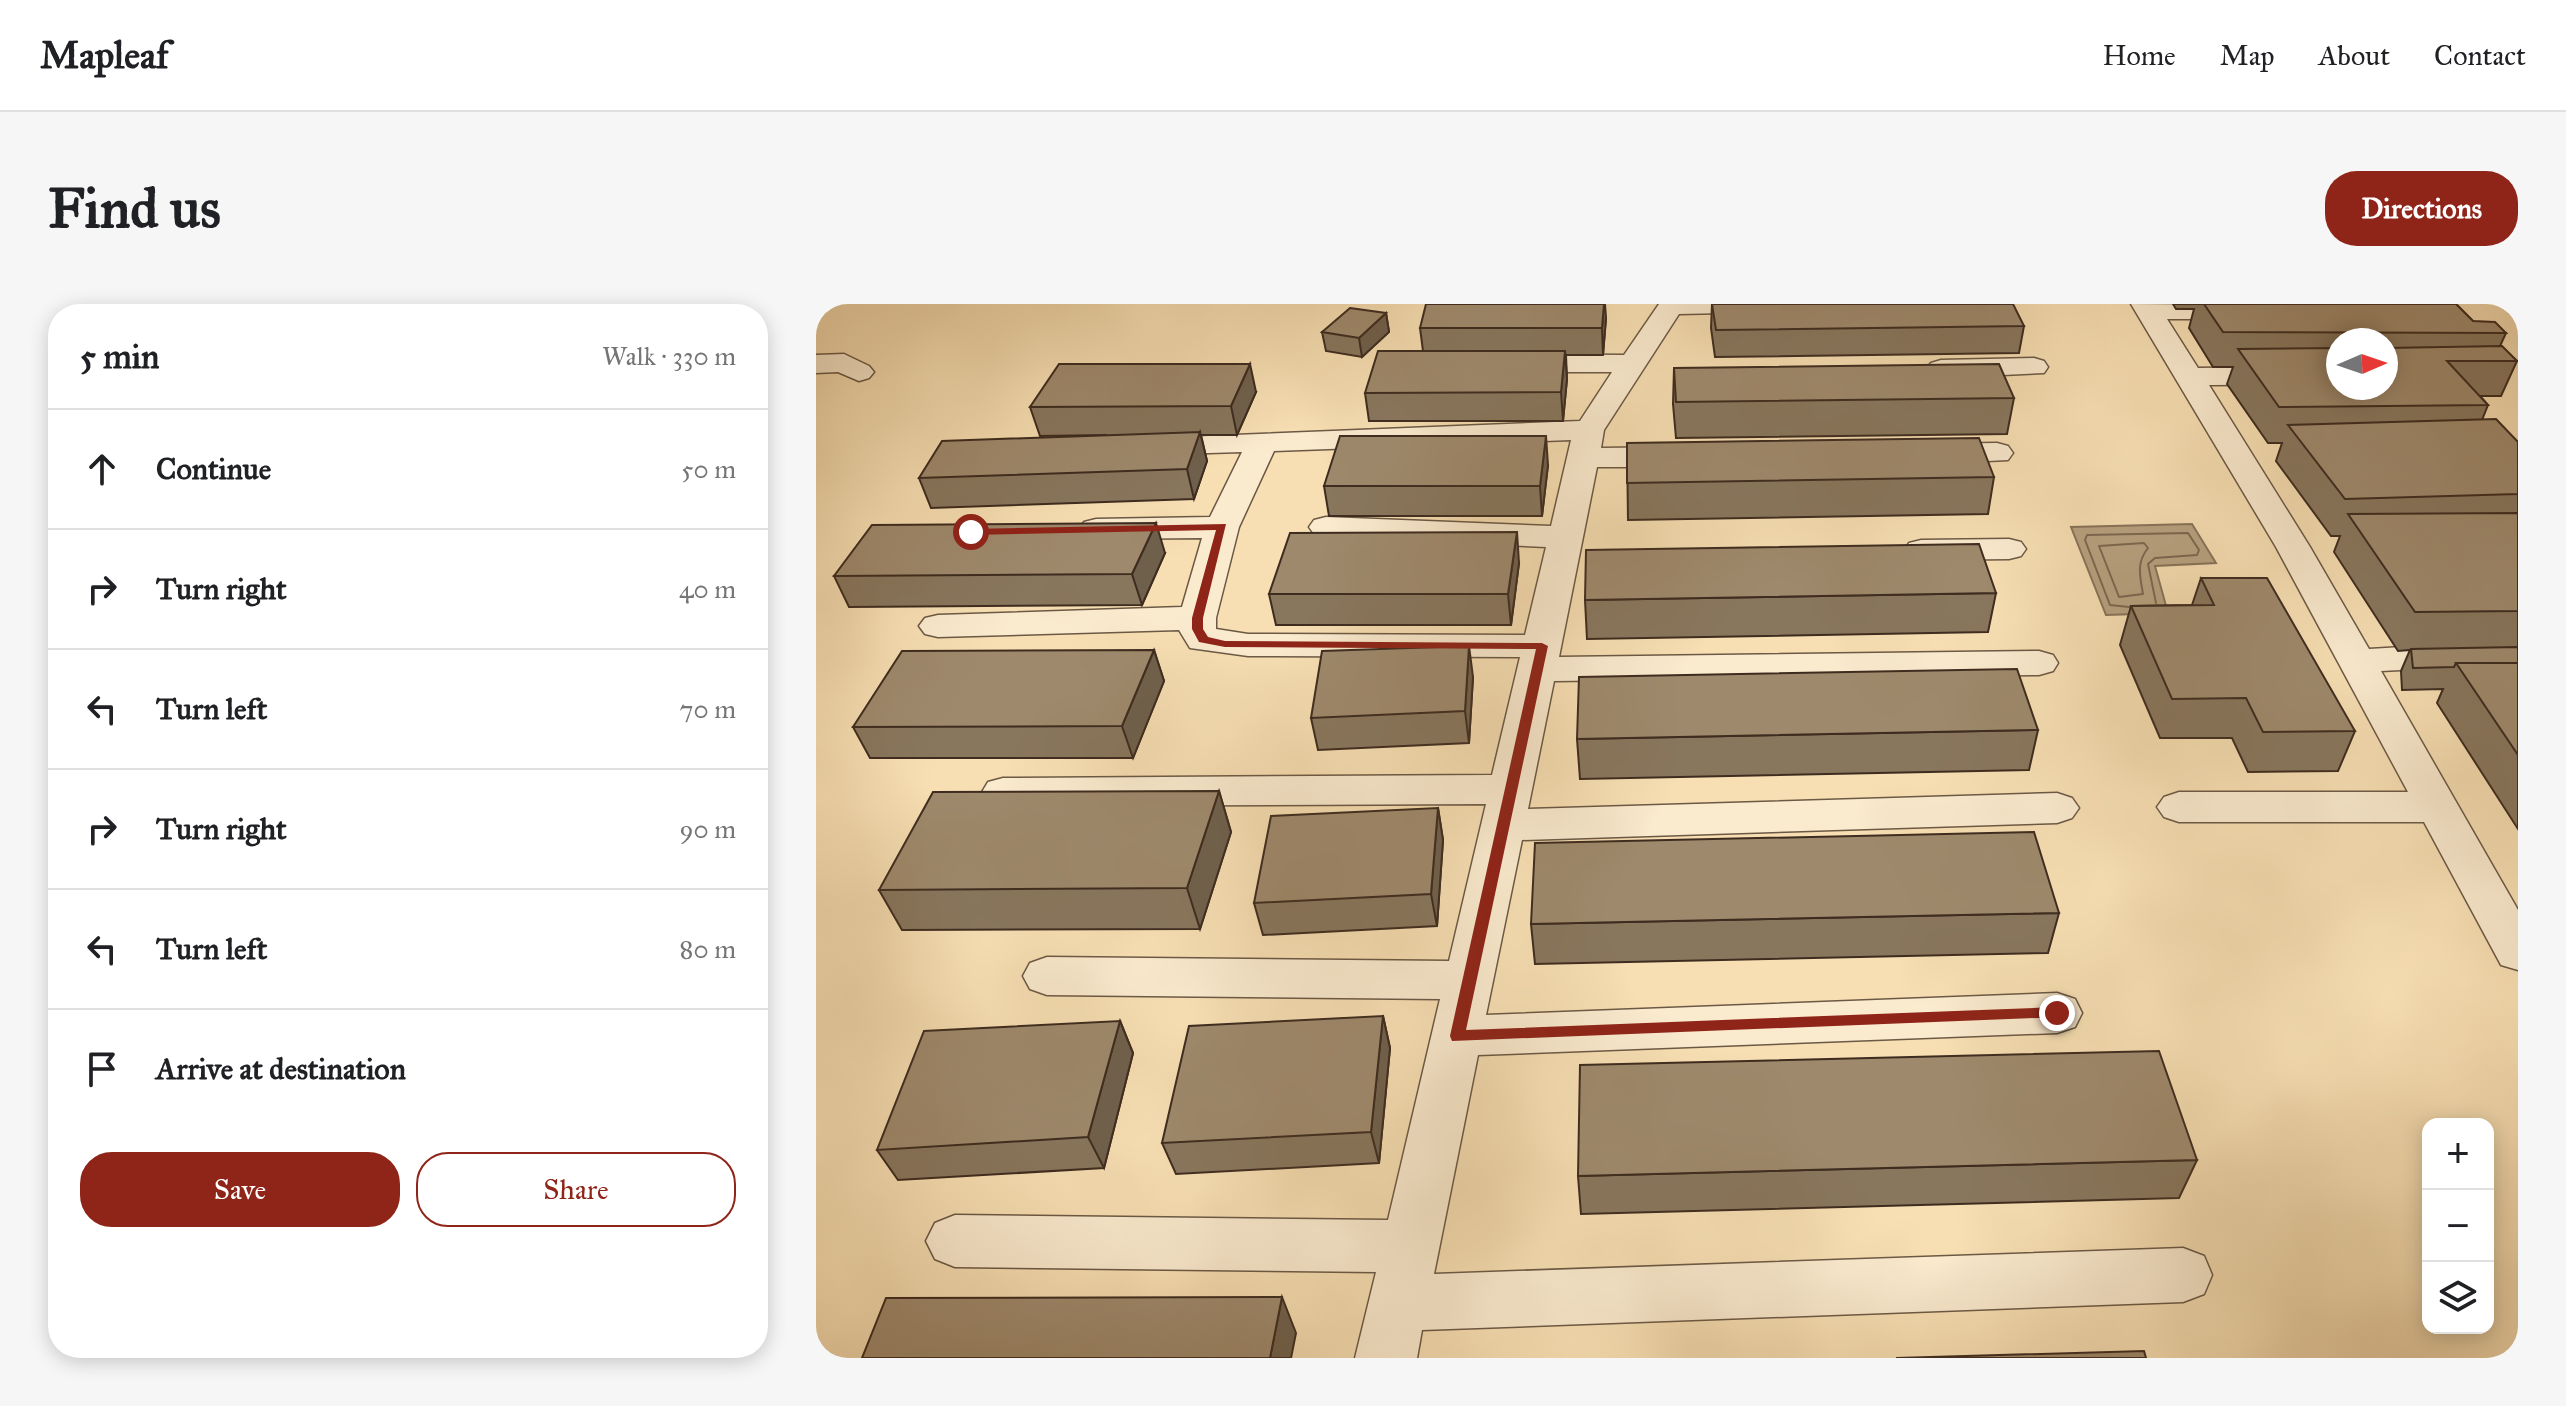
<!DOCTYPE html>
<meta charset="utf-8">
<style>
:root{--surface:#fff;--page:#f6f6f6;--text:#202124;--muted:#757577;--line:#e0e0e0;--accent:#8f2418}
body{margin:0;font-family:"IM FELL Great Primer",serif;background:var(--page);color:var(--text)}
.controls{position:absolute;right:24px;bottom:24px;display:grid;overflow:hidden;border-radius:16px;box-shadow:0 4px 20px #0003}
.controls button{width:72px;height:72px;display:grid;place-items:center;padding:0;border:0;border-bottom:2px solid var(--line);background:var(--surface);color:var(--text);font:40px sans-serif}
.compass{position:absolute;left:1510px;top:24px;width:72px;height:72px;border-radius:50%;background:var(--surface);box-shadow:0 4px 20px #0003;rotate:88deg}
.stop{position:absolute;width:24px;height:24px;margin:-18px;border:6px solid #8f2418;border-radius:50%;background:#fff}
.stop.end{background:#8f2418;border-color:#fff;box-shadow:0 2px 8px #0008}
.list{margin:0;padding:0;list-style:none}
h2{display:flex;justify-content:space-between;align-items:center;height:104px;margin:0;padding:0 32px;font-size:34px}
h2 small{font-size:26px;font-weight:400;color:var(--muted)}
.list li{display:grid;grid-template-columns:52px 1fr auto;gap:24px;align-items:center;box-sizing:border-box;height:120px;padding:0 32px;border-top:2px solid var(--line)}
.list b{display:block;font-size:30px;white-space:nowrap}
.list em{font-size:26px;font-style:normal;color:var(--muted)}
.actions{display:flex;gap:16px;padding:24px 32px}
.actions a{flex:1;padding:18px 0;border:2px solid var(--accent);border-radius:32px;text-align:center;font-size:28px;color:var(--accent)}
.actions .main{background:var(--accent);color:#fff}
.icon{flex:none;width:44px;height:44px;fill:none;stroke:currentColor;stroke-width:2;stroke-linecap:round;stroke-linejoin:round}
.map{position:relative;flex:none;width:1702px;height:1054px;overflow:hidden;border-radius:32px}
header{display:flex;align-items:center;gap:48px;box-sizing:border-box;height:112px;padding:0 40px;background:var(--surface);border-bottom:2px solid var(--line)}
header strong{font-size:38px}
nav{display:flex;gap:44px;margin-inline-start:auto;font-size:28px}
.intro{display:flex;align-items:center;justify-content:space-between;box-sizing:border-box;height:192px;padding:0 48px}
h1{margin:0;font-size:56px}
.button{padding:20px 36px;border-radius:32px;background:var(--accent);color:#fff;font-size:28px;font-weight:700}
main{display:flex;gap:48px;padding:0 48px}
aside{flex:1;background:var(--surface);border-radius:32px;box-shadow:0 4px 20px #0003}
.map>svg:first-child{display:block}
.water{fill:#b8a281;stroke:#87735a;stroke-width:2}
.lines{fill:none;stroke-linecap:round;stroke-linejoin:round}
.shore{stroke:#7b6750;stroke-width:2}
.minor-casing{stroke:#6c5945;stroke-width:3}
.minor{fill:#faeace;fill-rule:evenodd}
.wall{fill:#88765d;stroke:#3e2c20;stroke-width:2;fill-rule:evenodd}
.shaded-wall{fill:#6f604c;stroke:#3e2c20;stroke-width:2}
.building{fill:#9e896c;stroke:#3e2c20;stroke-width:2}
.route{fill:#8f2418}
</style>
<header>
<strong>Mapleaf</strong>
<nav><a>Home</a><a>Map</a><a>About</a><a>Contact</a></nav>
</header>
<div class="intro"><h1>Find us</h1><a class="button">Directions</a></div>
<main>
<aside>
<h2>5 min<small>Walk · 330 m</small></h2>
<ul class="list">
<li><svg class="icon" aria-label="ahead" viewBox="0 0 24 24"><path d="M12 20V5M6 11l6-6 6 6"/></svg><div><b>Continue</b></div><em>50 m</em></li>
<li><svg class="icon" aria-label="right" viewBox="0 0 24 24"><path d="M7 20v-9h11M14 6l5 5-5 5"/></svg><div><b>Turn right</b></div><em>40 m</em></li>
<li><svg class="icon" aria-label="left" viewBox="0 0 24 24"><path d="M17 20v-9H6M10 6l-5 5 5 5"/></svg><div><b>Turn left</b></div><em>70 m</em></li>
<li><svg class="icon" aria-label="right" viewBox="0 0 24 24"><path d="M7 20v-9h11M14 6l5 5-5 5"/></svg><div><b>Turn right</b></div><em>90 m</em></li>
<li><svg class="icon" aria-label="left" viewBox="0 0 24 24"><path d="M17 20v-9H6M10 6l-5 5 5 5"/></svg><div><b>Turn left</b></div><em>80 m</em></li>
<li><svg class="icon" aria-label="arrive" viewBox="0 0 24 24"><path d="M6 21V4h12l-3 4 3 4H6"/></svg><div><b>Arrive at destination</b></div></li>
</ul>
<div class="actions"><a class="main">Save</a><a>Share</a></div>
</aside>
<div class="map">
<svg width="1702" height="1054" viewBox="0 0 1702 1054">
<rect width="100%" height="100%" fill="#f7dfb3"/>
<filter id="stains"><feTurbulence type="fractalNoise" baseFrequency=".0025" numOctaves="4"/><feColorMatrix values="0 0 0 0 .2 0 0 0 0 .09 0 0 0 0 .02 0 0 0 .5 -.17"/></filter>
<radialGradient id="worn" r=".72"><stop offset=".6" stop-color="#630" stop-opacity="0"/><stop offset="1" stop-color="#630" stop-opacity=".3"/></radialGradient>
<!-- water -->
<path class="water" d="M1376,220L1400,259L1339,262L1352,309L1290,311L1255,223Z"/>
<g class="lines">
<!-- shore -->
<path class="shore" d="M1328,239L1332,244C1320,259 1324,272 1327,290L1303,293L1283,242Z
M1313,303L1294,301L1269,236L1271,231L1372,229L1383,246L1381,251L1339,254L1332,260L1340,299"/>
<defs>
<path id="minor" d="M843,0H969L966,6L956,8L863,10L788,126L785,144L869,143L880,146L885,153L880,160L869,163H781L743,353L1223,347L1237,351L1242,359L1237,367L1223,371L738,377L712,505L1241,489L1256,494L1263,504L1256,514L1241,519L706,536L670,711L1241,689L1259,695L1266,709L1259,723L1241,729L662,751L618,970L1367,944L1388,952L1396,971L1388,990L1367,998L606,1026L601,1054H539L560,968L139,963L119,955L110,937L119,919L139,911L572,916L624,695L231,691L214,685L207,672L214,659L231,653L633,657L670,500L187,502L172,498L166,488L172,478L187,474L676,471L704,353L432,352L374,344L363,326L122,333L109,330L103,322L109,314L122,311L366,303L386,234L280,235L268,232L263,225L268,218L280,215L394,213L426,148L328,151L317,149L312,142L317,135L764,117L796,68H692L682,65L678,59L682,53L692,50L808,51ZM755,136L735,222L510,213L498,216L493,223L498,230L510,233L730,243L709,331L432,330L400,325V314L423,223L458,147Z
M1315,0L1448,1L1452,7L1448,13L1438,15H1351L1382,64L1522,62V80L1393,81L1494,243L1553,345L1702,336V360L1565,367L1702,606V666L1685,661L1608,518H1363L1348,513L1341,503L1348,493L1363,488H1592L1460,243Z
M28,50L53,62L58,68L53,74L43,77L22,68L0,69V51Z
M1218,54L1228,57L1232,63L1228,69L1125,74L1115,71L1110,65L1115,59L1125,56Z
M1181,139L1192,142L1197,149L1192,156L1110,160L1099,157L1094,150L1099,143L1110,140Z
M1193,235L1205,238L1210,245L1205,252L1193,255L1105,256L1093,253L1088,246L1093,239L1105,236Z"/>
</defs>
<!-- minor casing -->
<use href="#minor" class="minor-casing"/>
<!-- minor -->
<use href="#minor" class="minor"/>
</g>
<!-- wall -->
<path class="wall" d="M896,0L1208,22L1203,49L899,53L895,24Z
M1357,0H1640L1657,17L1690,29L1684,42L1701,57L1685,92H1664L1672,101L1666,116L1702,138V525L1621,399L1627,385L1586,386L1585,367L1594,346L1582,347L1518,248L1524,232H1515L1460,157L1466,139H1452L1411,80L1417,63H1397L1373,24L1378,5H1360ZM1522,36H1570V84H1522Z
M570,9L573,28L546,53L510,47L506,28Z
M790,14L787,51H750L751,75L747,117H553L549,89L607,47L604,24Z
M858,64L1198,94L1191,130L860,134L857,100Z
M440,88L421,131H385L391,157L378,195L115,204L103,174L291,131L224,132L214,103Z
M811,139L1178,173L1172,210L812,216Z
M732,161L726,212H513L508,182Z
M349,249L326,301L33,303L18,272Z
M703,259L695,321H460L453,290Z
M1385,274L1539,427L1522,467L1432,468L1416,434H1344L1304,341L1315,302L1376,301Z
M1180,289L1172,328L771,335L769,296Z
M338,346L348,377L317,454H54L37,423Z
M657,373L653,439L502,446L495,414Z
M1222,426L1213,466L764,475L761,435Z
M403,487L415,528L384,625L86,626L63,586Z
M622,504L627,536L621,622L447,631L438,599Z
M1243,609L1232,649L719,660L715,620Z
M567,712L574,744L563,859L360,870L346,839Z
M304,717L317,749L288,864L82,876L61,846Z
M1381,856L1363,894L765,910L762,872Z"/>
<!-- shaded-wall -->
<path class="shaded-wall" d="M788,0H789L790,14L787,51L786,24Z
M570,9L573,28L546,53L543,34Z
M749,47L751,75L747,117L745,88Z
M434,60L440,88L421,131L415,102Z
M384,128L391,157L378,195L371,165Z
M730,132L732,161L726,212L724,182Z
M340,219L349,249L326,301L316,270Z
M701,228L703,259L695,321L692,290Z
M653,342L657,373L653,439L649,407Z
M338,346L348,377L317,454L306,422Z
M403,487L415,528L384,625L371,584Z
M622,504L627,536L621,622L615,590Z
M567,712L574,744L563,859L555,828Z
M304,717L317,749L288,864L272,833Z
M466,993L480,1029L475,1054H454Z"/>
<!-- building -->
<path class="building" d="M610,0H788L786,24H604Z
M896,0H1197L1208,22L900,26Z
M1388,0H1640L1657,17L1679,18L1690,29L1407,28Z
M534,4L570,9L543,34L506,28Z
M1686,42L1701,57H1631L1672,101L1463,103L1422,45L1522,44V84H1570V44Z
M562,47H749L745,88L549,89Z
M243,60H434L415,102L214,103Z
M1183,60L1198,94L860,98L858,64Z
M1680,115L1702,138V190L1529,195L1472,121Z
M384,128L371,165L103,174L126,137Z
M524,132H730L724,182H508Z
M1163,134L1178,173L811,179V139Z
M1702,209V307L1599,308L1532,210Z
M340,219L316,270L18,272L56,221Z
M701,228L692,290H453L474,229Z
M1163,240L1180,289L769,296L770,246Z
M1385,274H1451L1539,427L1447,428L1430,394L1356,395L1315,302L1398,301Z
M653,342L649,407L495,414L506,347Z
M1702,343V359H1640L1638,363L1597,364L1595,345Z
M338,346L306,422L37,423L86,347Z
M1640,359H1702V451Z
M1201,365L1222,426L761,435L763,373Z
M403,487L371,584L63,586L117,488Z
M622,504L615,590L438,599L455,512Z
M1218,528L1243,609L715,620L719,539Z
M567,712L555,828L346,839L373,722Z
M304,717L272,833L61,846L108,727Z
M1343,747L1381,856L762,872L764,761Z
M466,993L454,1054H46L70,994Z
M1328,1047L1330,1054H1080Z"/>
<!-- route -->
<path class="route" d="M410,220L387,314V325L392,333L409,337L726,339L732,342L650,726L1241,703L1246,705V713L636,737L634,732L720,345L409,343L383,338L376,325V314L400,226L155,231L150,228L155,225Z"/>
<rect width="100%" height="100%" filter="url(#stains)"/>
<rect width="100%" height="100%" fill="url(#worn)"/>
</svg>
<div class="controls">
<button>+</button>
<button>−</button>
<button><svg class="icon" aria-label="layers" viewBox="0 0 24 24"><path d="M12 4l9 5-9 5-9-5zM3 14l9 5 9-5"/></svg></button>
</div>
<svg class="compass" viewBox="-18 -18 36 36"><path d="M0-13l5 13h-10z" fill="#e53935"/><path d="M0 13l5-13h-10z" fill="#757577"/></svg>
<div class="stop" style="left:155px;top:228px"></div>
<div class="stop end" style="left:1241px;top:709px"></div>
</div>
</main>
